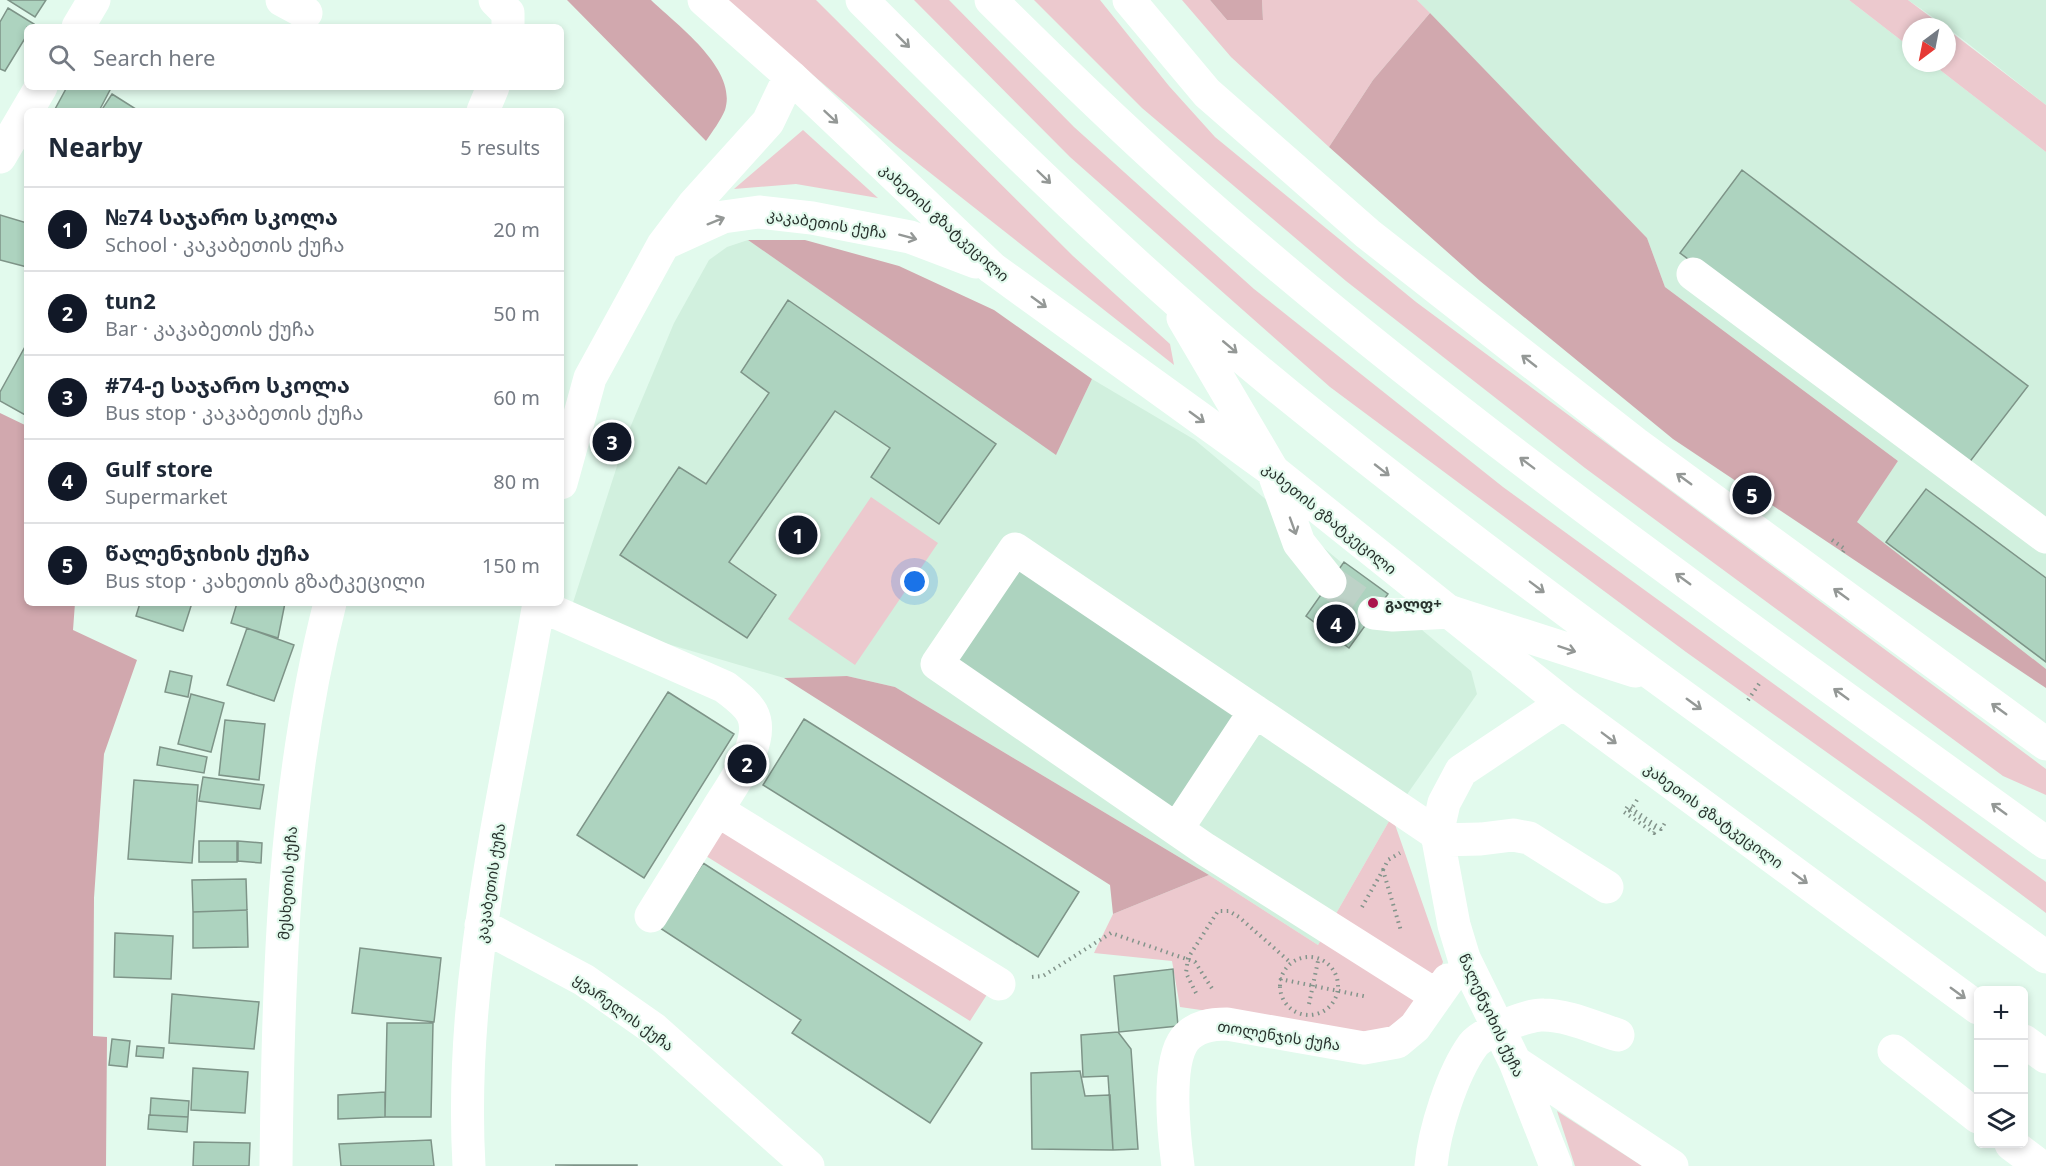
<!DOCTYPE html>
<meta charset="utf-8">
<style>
:root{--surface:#fff;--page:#f2f2f3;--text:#1f2937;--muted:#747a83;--line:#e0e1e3;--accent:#111827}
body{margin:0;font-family:"Noto Sans","Noto Sans Georgian",sans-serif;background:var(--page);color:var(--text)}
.controls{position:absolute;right:18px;bottom:18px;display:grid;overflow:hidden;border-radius:9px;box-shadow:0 3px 9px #0003}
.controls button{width:54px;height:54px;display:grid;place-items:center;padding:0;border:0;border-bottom:2px solid var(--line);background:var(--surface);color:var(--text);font:30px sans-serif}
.compass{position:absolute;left:1902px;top:18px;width:54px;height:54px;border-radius:50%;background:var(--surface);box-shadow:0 3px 9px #0003;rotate:212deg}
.you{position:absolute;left:915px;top:582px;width:21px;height:21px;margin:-15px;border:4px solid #fff;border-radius:50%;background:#1a73e8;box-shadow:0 0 0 9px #1a73e833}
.badge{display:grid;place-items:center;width:39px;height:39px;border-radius:50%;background:var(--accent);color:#fff;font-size:20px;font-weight:700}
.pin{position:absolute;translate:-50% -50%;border:3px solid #fff;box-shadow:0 2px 6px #0006}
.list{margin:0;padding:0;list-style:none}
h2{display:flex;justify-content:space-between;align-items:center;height:78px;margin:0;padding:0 24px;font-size:26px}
h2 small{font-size:20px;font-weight:400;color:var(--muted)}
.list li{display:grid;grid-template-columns:39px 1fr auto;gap:18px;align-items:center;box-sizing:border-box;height:84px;padding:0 24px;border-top:2px solid var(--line)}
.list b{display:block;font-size:22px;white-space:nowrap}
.list p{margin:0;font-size:20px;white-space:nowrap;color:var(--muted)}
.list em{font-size:20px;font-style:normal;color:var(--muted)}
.icon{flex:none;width:33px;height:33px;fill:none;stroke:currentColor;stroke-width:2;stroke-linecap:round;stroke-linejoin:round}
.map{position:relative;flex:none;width:2046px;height:1166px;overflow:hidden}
.search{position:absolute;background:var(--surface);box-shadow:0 3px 9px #0003;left:24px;top:24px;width:540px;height:66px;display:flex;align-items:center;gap:15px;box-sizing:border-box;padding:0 21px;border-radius:9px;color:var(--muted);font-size:22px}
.panel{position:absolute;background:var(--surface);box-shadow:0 3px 9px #0003;left:24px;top:108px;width:540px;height:498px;border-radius:9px}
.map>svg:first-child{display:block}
.built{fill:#d1f0de}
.green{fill:#ecc9ce}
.forest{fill:#d1a8ae}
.building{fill:#add3bf;stroke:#7e9488;stroke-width:1.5}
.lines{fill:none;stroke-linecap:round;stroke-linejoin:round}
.minor-tunnel{stroke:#bdd2c7;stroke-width:33;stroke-dasharray:33 16;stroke-linecap:butt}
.path{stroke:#83948b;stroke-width:4;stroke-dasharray:1.5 4.5;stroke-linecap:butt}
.minor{stroke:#fff;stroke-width:33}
.highway{stroke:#fff;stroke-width:33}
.oneway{stroke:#949896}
.poi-dot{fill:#a9154b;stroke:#e2faed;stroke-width:2}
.labels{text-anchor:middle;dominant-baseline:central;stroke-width:4.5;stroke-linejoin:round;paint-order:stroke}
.street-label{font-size:15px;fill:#28322d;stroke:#e2faed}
.poi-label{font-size:15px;font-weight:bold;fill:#28322d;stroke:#e2faed;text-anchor:start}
</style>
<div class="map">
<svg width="2046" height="1166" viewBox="0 0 2046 1166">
<rect width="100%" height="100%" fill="#e2faed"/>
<!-- built -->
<path class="built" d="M1417,0H1849L1911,48V63H1931L2046,152V669L1856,522L1898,461L1665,287L1647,238Z
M1908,0H2046V105L1947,27Z
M748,240L1056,454L1092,379L1195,440L1471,671L1477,694L1392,816L1318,945L1209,875L895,687L847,676L784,678L569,615L627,435L674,323L709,260L727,247Z"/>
<!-- green -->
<path class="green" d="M725,0H816L1073,256L1170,344L1174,365L896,146Z
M914,0H949L1074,127L1254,289L1503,487L2046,882V913L1919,818L1686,652L1330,387L1070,157Z
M1034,0H1100L1169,86L1215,137L1416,302L2046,769V795L2003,776L1585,468L1346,281L1142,108Z
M1182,0H1210L1227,20H1263L1262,0H1417L1430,13L1373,80L1329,147L1231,57Z
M1849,0H1908L1944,27H1911V48Z
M1947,29L2046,105V152L1931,63H1947Z
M803,130L878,198L796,184L734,189Z
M871,497L938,543L855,665L788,619Z
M1392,816L1443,962L1430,992L1419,1006L1386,1029L1356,1032L1180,1007L1172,961L1094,953L1113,914L1209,875L1318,945Z
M724,828L988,993L970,1021L706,856Z
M1557,1111L1642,1166H1575Z"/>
<!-- forest -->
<path class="forest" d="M567,0H651C677,25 738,69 725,110C721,120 712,132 706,141Z
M1210,0H1262L1263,20H1227Z
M1430,13L1647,238L1665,287L1898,461L1857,522L2046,669V688L1673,439L1480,281L1329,147L1373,80Z
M748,240H805L899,266L994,310L1092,379L1056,455Z
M0,413L27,426V603H75L73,630L137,660L104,754L94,898L93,1036L107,1037L106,1166H0Z
M847,676L895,687L1209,875L1113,914L1110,885L784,678Z"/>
<!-- building -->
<path class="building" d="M8,0H46L35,17Z
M8,8L34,24L32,27H27V35L5,71L0,69V22Z
M67,87H109L111,88L99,111H54Z
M112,94L139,111H101Z
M1742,170L2028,386L1965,468L1680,253Z
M0,215L27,223V267L0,260Z
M788,300L996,444L939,524L871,477L890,448L835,411L729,562L776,595L747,638L620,555L679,467L706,484L769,393L741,372Z
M26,345L27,346V416L0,401V392Z
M1926,489L2046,578V662L1886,542Z
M1019,561L1240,720L1170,818L949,660Z
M1344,562L1388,594L1349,648L1306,616Z
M140,603H192L183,631L136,616Z
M237,603H285L278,638L231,623Z
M247,628L294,645L274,701L227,685Z
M170,671L192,676L188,697L165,692Z
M668,692L734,734L644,878L577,835Z
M191,694L224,703L211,752L178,744Z
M804,719L1079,892L1038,957L763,785Z
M225,720L265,724L259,780L219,775Z
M160,747L207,757L204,773L157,765Z
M203,777L264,785L260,809L199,801Z
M134,780L198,785L192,863L128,859Z
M199,841H237V862H199Z
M238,841L262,843L261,863L238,861Z
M703,863L982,1043L930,1123L792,1033L801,1020L660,928Z
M246,879L247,910L193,912L192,880Z
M247,910L248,947L193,948V912Z
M115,933L173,936L171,979L114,977Z
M360,948L441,958L434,1022L352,1013Z
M1173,969L1178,1026L1119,1032L1114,976Z
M172,994L259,1002L254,1049L169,1043Z
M387,1023H433L431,1117H385Z
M1118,1032L1131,1049L1138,1149L1113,1150L1108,1076L1083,1077L1081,1035Z
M112,1039L130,1041L127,1067L109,1065Z
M137,1046L164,1048L163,1058L136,1056Z
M193,1068L248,1072L245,1113L191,1110Z
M1080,1071L1085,1096L1110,1095L1113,1150L1032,1149L1031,1073Z
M385,1092V1117L338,1119V1095Z
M151,1098L189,1101L188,1117L150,1115Z
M149,1115L188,1117L187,1132L148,1129Z
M431,1140L434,1166H341L339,1144Z
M194,1142L250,1143L249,1166H193Z
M555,1165H637V1166Z"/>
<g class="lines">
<!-- minor-tunnel -->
<path class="minor-tunnel" d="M1330,582L1374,613"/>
<!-- path -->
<path class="path" d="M1832,540L1845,549L1843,552
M1748,700L1761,681
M1637,800L1630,811L1656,829L1654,833L1624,812L1628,806L1661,829L1665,823
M1383,870L1388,860L1400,853
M1362,907L1383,870L1401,931
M1280 986a29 29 0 1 1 58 0a29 29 0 1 1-58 0Z
M1032,977L1043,976L1111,933L1195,962L1213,990
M1280,979L1368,997
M1196,993L1186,973L1188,958L1218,911H1229L1239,917L1291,963
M1309,1004L1318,961"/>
<!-- minor -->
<path class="minor" d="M282,0L306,13
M495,0L508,13V27
M704,0L790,76L992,268L1273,471L1563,703L1978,1008
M1129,0L1207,93L1368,234L1635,443L2046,744
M78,27L94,0
M483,111L493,87
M0,157L41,87
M668,242L723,217L759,212L812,218L910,237L976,262
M1693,274L2046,537
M1273,471L1299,543L1330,582
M561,483L590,378L663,245L694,204L768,122L790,76
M539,605L725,687C735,695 746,702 752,713C767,741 731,786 717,810L999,984
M1374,613L1393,615L1451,612
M1177,829L1255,711
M1437,834L1015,549L937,664L1205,849L1437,996
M1438,840L1481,839L1513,835L1529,838L1607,887
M651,916L717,810
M481,925L584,980L654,1029L808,1166
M2024,1041L2046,1057
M1894,1051L1978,1117
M1515,1062L1672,1166
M2011,1144L2040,1166
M276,1166C278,978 283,786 330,603
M469,1166C458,976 507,789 539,603
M1178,1166C1174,1136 1166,1063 1185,1039C1196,1026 1212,1024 1227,1024L1364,1048L1397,1042L1415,1027L1448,980
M1431,1166C1434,1131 1452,1074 1473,1045C1482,1033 1528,1014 1543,1015C1568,1015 1595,1028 1618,1035
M1556,1166L1515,1062L1464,958L1454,925L1437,834L1444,803L1461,771L1563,703"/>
<!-- highway -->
<path class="highway" d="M862,0C999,137 1138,274 1289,396C1533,594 1791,774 2046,957
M991,0C1078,86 1166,171 1260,250C1510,462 1780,650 2046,843
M1183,318L1273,471
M1451,612L1635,671"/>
</g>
<!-- one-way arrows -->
<defs><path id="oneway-shaft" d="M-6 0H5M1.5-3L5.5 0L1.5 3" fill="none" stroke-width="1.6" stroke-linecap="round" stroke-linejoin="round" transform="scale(1.5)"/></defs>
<g class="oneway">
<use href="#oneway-shaft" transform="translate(903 41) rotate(45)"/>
<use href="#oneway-shaft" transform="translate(831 117) rotate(43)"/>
<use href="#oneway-shaft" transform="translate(1044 177) rotate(44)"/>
<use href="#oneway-shaft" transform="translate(716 221) rotate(-22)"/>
<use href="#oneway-shaft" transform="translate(908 237) rotate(15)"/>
<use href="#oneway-shaft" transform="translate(1039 302) rotate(36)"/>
<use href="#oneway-shaft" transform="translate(1230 347) rotate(40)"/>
<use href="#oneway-shaft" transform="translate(1529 361) rotate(-142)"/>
<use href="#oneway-shaft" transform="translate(1197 417) rotate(36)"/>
<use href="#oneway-shaft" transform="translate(1527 463) rotate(-143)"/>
<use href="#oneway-shaft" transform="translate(1382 470) rotate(38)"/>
<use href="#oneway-shaft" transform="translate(1684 479) rotate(-144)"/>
<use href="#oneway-shaft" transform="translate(1293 526) rotate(70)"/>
<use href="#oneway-shaft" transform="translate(1683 579) rotate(-144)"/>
<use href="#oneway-shaft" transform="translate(1537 587) rotate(37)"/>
<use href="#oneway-shaft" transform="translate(1841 594) rotate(-144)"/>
<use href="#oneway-shaft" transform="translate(1567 649) rotate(18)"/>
<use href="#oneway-shaft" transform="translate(1841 694) rotate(-144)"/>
<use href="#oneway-shaft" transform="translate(1694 704) rotate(36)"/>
<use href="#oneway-shaft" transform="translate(1999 709) rotate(-144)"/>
<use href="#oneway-shaft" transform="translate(1609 738) rotate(37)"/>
<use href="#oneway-shaft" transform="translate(1999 809) rotate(-144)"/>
<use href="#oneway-shaft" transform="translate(1800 878) rotate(36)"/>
<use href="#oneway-shaft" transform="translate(1958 993) rotate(36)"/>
</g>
<!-- markers -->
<circle class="poi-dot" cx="1373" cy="603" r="6"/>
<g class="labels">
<!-- street labels -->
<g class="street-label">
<text transform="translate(945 222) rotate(42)">კახეთის გზატკეცილი</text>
<text transform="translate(827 223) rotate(9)">კაკაბეთის ქუჩა</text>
<text transform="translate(1330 518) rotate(39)">კახეთის გზატკეცილი</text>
<text transform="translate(1714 815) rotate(36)">კახეთის გზატკეცილი</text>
<text transform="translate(287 883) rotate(-86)">მესხეთის ქუჩა</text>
<text transform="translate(490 883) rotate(-81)">კაკაბეთის ქუჩა</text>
<text transform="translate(624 1012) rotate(36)">ყვარელის ქუჩა</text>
<text transform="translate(1492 1015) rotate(65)">წალენჯიხის ქუჩა</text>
<text transform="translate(1279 1035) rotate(9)">თოლენჯის ქუჩა</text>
</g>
<!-- poi labels -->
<g class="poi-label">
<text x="1385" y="603">გალფ+</text>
</g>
</g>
</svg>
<div class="controls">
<button>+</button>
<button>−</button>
<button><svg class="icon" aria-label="layers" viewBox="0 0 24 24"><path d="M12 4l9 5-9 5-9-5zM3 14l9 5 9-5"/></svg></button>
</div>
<svg class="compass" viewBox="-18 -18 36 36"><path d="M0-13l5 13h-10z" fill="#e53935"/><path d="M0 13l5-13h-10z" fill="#747a83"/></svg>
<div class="you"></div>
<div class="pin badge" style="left:798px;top:535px">1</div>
<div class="pin badge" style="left:747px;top:764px">2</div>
<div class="pin badge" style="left:612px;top:442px">3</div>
<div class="pin badge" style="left:1336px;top:624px">4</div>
<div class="pin badge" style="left:1752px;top:495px">5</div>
<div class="search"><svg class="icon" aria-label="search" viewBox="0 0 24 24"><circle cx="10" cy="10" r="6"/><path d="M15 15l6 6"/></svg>Search here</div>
<section class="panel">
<h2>Nearby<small>5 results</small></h2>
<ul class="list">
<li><span class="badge">1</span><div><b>№74 საჯარო სკოლა</b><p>School · კაკაბეთის ქუჩა</p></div><em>20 m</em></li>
<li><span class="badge">2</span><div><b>tun2</b><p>Bar · კაკაბეთის ქუჩა</p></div><em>50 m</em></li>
<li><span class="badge">3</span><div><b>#74-ე საჯარო სკოლა</b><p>Bus stop · კაკაბეთის ქუჩა</p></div><em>60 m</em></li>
<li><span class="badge">4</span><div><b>Gulf store</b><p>Supermarket</p></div><em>80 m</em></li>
<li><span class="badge">5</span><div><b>წალენჯიხის ქუჩა</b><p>Bus stop · კახეთის გზატკეცილი</p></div><em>150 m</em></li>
</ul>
</section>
</div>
